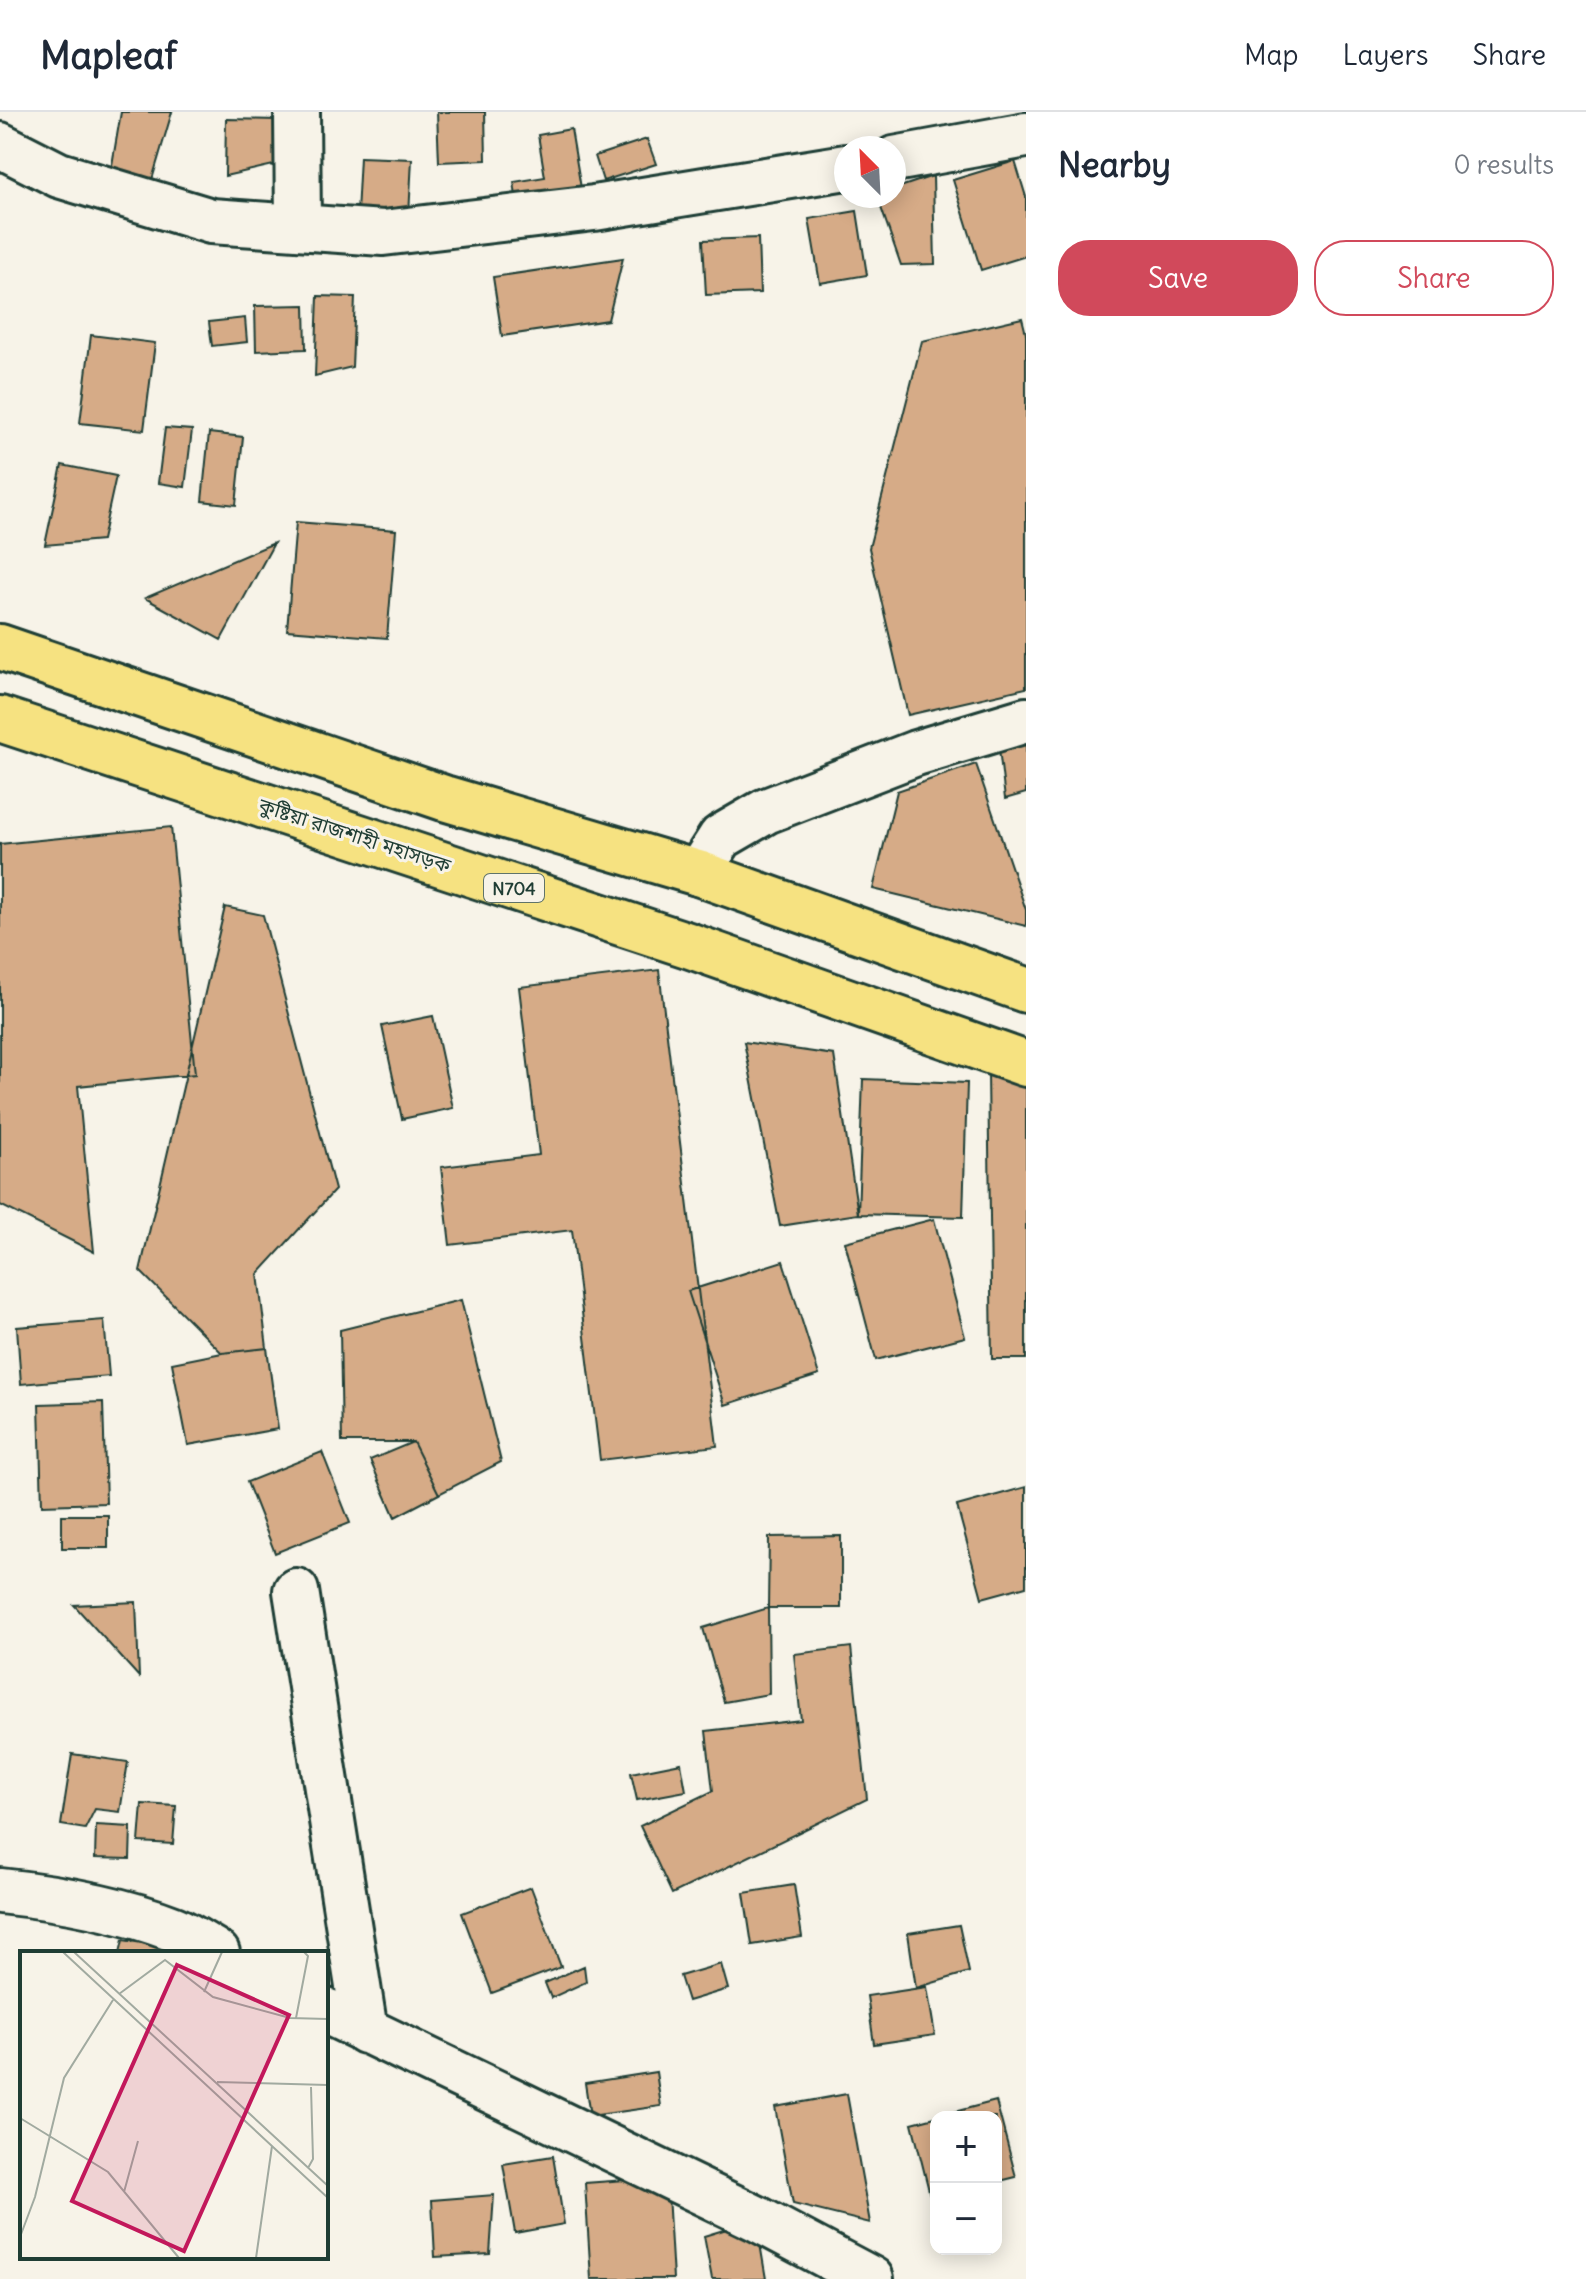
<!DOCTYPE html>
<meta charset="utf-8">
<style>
:root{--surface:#fff;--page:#f2f2f3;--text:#1f2937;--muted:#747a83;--line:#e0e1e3;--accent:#d1495b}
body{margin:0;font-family:Delius,"Noto Sans Bengali",sans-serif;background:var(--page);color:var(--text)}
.controls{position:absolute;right:24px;bottom:24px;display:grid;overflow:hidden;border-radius:16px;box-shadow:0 4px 20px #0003}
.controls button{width:72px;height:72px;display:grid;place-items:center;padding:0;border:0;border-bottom:2px solid var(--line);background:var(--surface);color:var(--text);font:40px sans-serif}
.compass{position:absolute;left:834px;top:24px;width:72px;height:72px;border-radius:50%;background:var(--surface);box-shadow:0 4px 20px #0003;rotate:336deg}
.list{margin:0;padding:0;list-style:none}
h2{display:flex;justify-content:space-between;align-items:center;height:104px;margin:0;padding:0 32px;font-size:34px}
h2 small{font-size:26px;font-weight:400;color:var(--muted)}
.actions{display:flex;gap:16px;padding:24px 32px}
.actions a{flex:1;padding:18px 0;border:2px solid var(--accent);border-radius:32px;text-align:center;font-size:28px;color:var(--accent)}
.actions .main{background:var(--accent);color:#fff}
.map{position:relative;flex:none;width:1026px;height:2167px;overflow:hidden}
header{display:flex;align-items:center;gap:48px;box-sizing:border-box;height:112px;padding:0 40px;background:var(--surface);border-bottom:2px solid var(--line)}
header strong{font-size:38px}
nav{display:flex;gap:44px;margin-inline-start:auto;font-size:28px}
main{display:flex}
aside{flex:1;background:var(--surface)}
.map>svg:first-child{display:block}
.building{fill:#d6ab87;stroke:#1f3d34;stroke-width:2}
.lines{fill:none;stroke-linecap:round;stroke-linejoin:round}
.minor-casing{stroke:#1f3d34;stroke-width:50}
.highway-casing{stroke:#1f3d34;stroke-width:50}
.minor{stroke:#f7f3e8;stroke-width:44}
.highway{stroke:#f6e281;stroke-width:44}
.labels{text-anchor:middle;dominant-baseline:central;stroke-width:6;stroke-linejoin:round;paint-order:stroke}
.shield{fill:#f7f3e8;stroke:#60746a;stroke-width:2}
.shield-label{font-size:18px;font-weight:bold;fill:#1f3d34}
.street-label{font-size:20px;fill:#1f3d34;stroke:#f7f3e8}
.inset-road{fill:none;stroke:#a1aaa0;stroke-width:2}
.view{fill:#c2185b;fill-opacity:0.15;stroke:#c2185b;stroke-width:4}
.inset-edge{fill:none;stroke:#1f3d34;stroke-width:4}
</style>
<header>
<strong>Mapleaf</strong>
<nav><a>Map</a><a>Layers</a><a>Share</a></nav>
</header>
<main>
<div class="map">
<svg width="1026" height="2167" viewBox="0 0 1026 2167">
<rect width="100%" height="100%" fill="#f7f3e8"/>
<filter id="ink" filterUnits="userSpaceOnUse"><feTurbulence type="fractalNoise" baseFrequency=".0125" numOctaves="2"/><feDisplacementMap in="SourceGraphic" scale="16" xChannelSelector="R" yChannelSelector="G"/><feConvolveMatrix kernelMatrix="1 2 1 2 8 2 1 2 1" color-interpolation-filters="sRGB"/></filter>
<g filter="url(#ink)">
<!-- building -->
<path class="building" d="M121,0H172L151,71L111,59Z
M437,0H485L486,48L439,50Z
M226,7L278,8V52L225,64Z
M571,17L583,88L518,99L514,70L545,65L538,23Z
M647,27L656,52L603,69L595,44Z
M360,45L412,47L409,103L357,101Z
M1015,49L1026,85V144L981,158L953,68Z
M933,64L935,152L901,153L877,84H894V77Z
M857,99L867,163L820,171L809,107Z
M758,126L760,181L706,183L703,128Z
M623,146L608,208L502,224L493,165Z
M318,184L355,185L352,255L315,264Z
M305,193L306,237L256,239L255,194Z
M245,206L247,230L212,234L209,210Z
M1022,206L1026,222V576L908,603L869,436L922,229Z
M91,223L155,231L144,318L80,311Z
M165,316L192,318L185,375L158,371Z
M209,321L243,325L236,393L202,389Z
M62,353L116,364L102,428L45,433Z
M296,410L396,418L387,526L287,518Z
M274,431L221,528L145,486Z
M1026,618V681L1005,687L998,628Z
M976,652L1026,798V814L873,777L897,679Z
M171,715L195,962L78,974L94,1140L0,1093V732Z
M225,795L263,803L335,1078L258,1162L267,1236L222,1241L140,1159Z
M659,858L717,1334L600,1348L572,1118L450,1133L441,1055L539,1043L519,875Z
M433,904L453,996L402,1007L382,914Z
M744,930L834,943L858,1102L780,1114Z
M988,961L1026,976V1247H992Z
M863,967L967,971L963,1105L858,1102Z
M934,1107L965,1225L876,1248L845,1130Z
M783,1149L819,1263L725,1293L688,1179Z
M461,1188L501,1350L439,1382L413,1330H342L340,1218Z
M104,1208L109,1264L21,1272L17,1215Z
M267,1236L278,1317L188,1333L172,1251L222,1241Z
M103,1290L106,1391L42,1393L39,1292Z
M413,1330L439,1382L395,1405L370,1348Z
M322,1340L350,1411L275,1441L247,1370Z
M1026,1375V1474L982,1486L957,1394Z
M62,1403H108V1436H62Z
M841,1424V1496H768L769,1425Z
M136,1490L139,1565L74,1493Z
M768,1496L769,1582L724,1590L703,1516Z
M851,1535L867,1687L672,1782L640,1714L713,1679L706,1619L801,1608L794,1542Z
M72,1642L128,1650L120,1700L95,1697L85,1717L61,1713Z
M681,1651L686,1679L637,1688L631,1661Z
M142,1692L176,1694L173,1732L139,1730Z
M96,1713L131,1715L130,1747L95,1746Z
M794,1773L802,1825L752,1833L744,1781Z
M531,1775L561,1855L492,1881L462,1801Z
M959,1813L969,1860L916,1876L908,1821Z
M123,1828L168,1835L167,1841H120Z
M721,1852L728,1877L688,1889L680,1864Z
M584,1854L586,1870L551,1886L545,1871Z
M927,1875L935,1923L874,1932L867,1884Z
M656,1960L661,1994L590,2004L585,1971Z
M847,1982L870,2111L793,2092L775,1995Z
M996,1989L1016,2065L996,2070V2005H936V2085L931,2087L912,2011Z
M553,2044L564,2112L515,2121L503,2052Z
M667,2065L673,2167H591L585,2071Z
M494,2083L490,2142L435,2145L432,2088Z
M756,2108L766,2167H712L704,2124Z"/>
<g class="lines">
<defs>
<path id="minor" d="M297,0L298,115
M0,33L59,63L211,109L383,121L594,96L846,55
M894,47L1026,23
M698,761L721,725L766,699L916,641L1026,608
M296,1479L365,1919
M0,1779C57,1785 120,1796 174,1817C189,1823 203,1833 217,1841
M326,1899L758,2107L871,2167"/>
<path id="highway" d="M0,535L444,686L698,761L1026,878
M0,607L688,833L1026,952"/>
</defs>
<!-- minor casing -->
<use href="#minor" class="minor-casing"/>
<!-- highway casing -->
<use href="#highway" class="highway-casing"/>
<!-- minor -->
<use href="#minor" class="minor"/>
<!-- highway -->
<use href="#highway" class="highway"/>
</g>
</g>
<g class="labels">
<!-- shield labels -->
<rect class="shield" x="484" y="762" width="60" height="28" rx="6"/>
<g class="shield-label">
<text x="514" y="776">N704</text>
</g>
<!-- street labels -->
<g class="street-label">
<text transform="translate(355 723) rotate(18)">কুষ্টিয়া রাজশাহী মহাসড়ক</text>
</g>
</g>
<!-- overview -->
<g transform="translate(20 1839)">
<rect width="308" height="308" fill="#f7f3e8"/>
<path class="inset-road" d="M43,1L308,247M54,1L308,235M184,41L202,1M99,43L145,9L193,46L270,67L308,68M276,67L288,5L284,1M197,131L308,134M0,167L88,221L159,307M288,217L293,208L291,136M104,241L118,190M0,286L15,246L44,127L93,49M236,307L252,195"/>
<path class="view" d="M157,14L269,64L164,300L52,250Z"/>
<rect width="308" height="308" class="inset-edge"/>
</g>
</svg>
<div class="controls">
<button>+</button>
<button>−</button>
</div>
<svg class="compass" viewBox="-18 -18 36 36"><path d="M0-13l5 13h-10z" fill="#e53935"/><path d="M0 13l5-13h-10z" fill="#747a83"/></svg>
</div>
<aside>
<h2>Nearby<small>0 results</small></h2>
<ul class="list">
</ul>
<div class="actions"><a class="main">Save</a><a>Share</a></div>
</aside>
</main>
